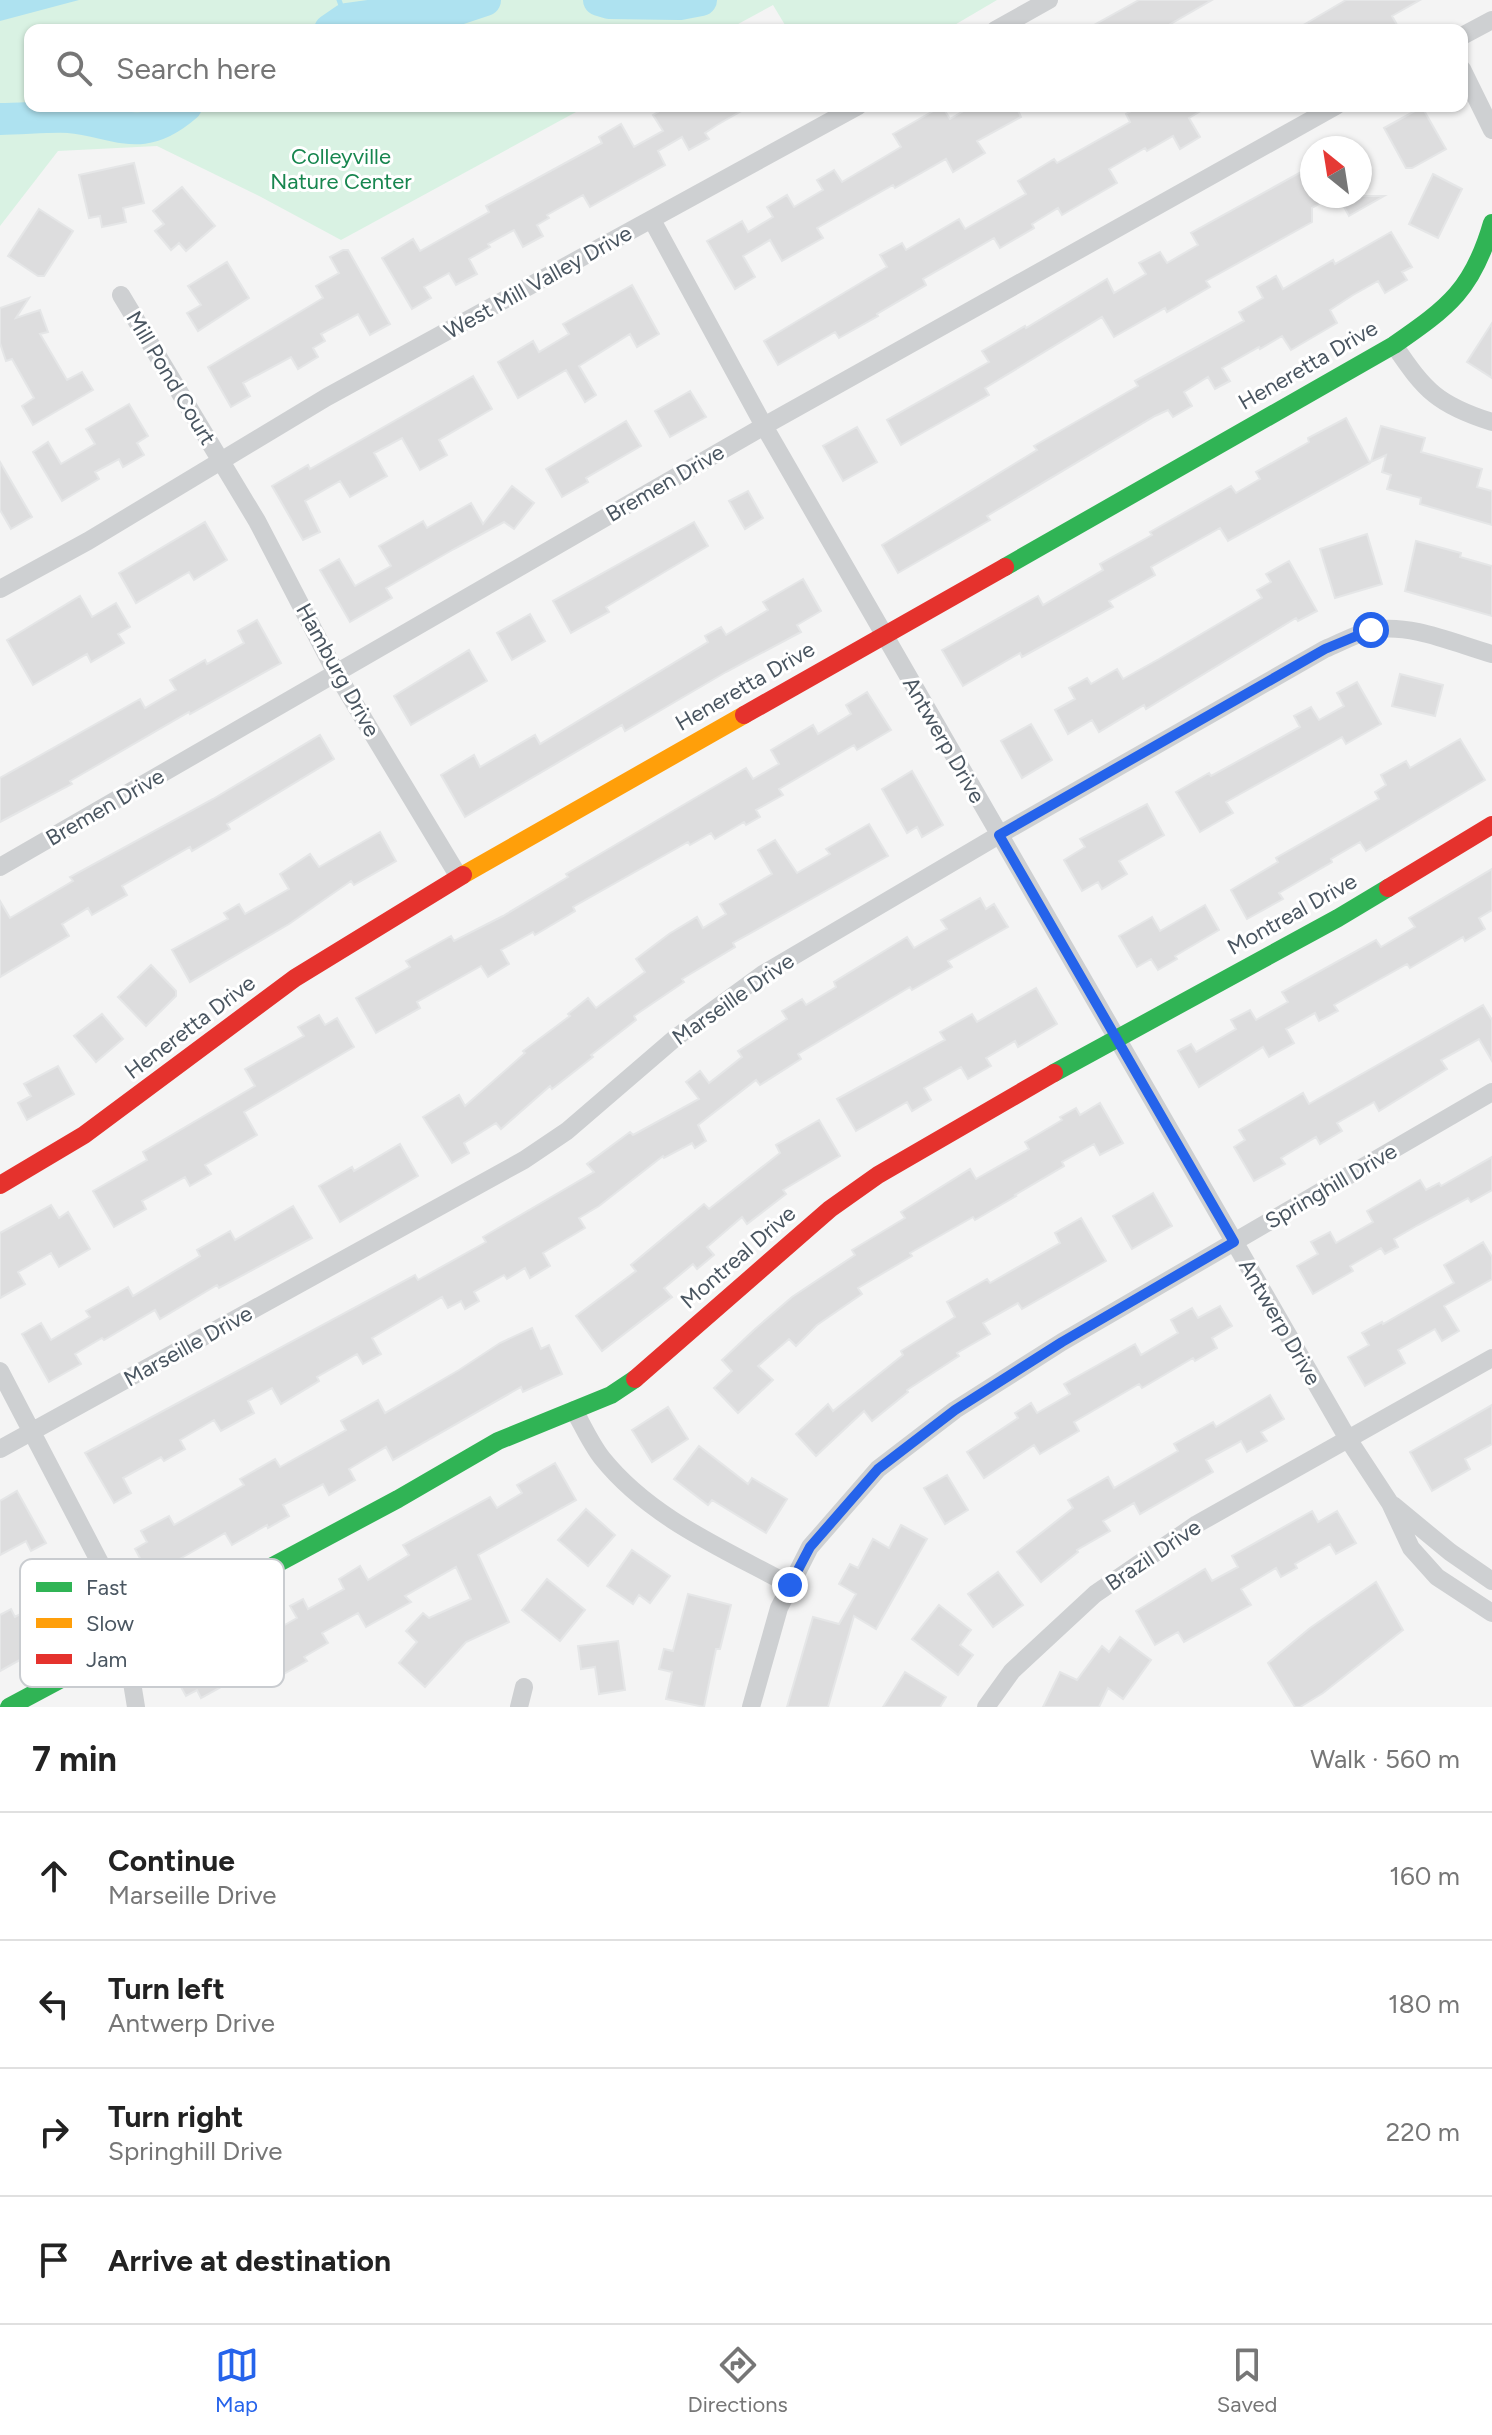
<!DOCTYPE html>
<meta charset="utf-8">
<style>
:root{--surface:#fff;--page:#f6f6f6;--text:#222;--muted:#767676;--line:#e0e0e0;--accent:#2563eb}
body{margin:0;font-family:Figtree,sans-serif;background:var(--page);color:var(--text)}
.compass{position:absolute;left:1300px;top:136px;width:72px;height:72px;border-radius:50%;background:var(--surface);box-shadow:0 2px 6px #0004;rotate:330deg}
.stop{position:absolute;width:24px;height:24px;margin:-18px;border:6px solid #2563eb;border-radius:50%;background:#fff}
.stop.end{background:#2563eb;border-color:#fff;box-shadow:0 2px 8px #0008}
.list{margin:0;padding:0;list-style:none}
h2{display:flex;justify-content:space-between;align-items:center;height:104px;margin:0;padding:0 32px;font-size:34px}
h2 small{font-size:26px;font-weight:400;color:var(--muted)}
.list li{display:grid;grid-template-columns:52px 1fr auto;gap:24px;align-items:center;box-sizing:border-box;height:128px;padding:0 32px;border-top:2px solid var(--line)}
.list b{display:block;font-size:30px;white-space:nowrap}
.list p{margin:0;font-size:26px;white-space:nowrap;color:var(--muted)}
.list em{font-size:26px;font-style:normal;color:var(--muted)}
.icon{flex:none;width:44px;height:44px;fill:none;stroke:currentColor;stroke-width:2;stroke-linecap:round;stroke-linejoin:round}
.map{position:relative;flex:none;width:1492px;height:1707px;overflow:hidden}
.search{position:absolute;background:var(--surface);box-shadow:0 2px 6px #0004;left:24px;right:24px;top:24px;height:88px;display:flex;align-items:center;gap:20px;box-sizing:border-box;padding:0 28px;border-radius:16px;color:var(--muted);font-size:30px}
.sheet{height:616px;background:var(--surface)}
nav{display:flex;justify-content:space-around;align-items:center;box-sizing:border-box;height:112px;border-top:2px solid var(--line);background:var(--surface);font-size:22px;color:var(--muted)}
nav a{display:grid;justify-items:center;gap:4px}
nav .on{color:var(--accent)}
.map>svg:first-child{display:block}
.green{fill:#d9f2e3}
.water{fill:#aee2f0}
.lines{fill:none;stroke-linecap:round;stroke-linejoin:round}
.stream{stroke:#aee2f0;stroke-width:5}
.river{stroke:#aee2f0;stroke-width:32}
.building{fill:#ddddde;stroke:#e5e6e7;stroke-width:2}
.street{stroke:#ced0d2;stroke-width:18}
.fast{stroke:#30b455;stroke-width:18}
.slow{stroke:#ff9f0a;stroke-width:18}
.jam{stroke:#e5322d;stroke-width:18}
.route{stroke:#2563eb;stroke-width:10}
.labels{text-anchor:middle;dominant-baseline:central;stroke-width:6;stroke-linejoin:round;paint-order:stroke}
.park-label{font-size:22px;fill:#17864f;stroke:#fff}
.street-label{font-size:22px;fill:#4a5661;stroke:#fff}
.key{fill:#fff;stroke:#c9ccd0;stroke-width:2}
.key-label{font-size:22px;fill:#4a5661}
</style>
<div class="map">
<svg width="1492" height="1707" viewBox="0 0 1492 1707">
<rect width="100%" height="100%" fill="#f4f4f4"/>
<!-- green -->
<path class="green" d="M0,0H997L946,30H788L773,5L727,30H30V106H587L341,240L261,197L157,146L58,151L0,226Z"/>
<!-- water -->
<path class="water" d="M0,0H79L0,21Z"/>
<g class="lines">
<!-- stream -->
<path class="stream" d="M339,0L346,19"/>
<!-- river -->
<path class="river" d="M599,0L609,3L680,4L701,0
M330,30L346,19L391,13L458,9L485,0
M0,119C23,119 46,116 69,117C119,122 141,145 186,106"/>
</g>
<!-- building -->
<path class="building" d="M1139,0H1212L1160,30H1085Z
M1346,0H1420L1392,16L1400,30H1295Z
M668,106H750L717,125L705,133L709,139L689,150L682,137L658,151L665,165L590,207L583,195L547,215L549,218L537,225L543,236L523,247L514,230L488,244L490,247L469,259L477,274L456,285L449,273L424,287L431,298L412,309L382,258L413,239L420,251L489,212L486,206L602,143L599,137L621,124L634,147L663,131L653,115Z
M942,106L950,119L972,106H1016L1021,117L977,141L985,153L953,172L946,159L895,188L893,185L817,228L823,238L782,261L770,240L743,256L755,277L735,289L707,241L742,221L748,232L773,217L767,207L787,195L794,207L823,190L817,180L834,170L842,182L901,147L893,134Z
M1140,106H1209L1189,118L1200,137L1180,149L1173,136L1147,151L1145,148L1109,169L1117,183L1062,215L1058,208L1032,224L1034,228L1000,248L994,238L923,279L926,285L877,314L878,316L839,338L835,332L778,365L764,341L887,267L880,255L902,243L906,250L959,219L965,229L1026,194L1018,181L1054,159L1057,163L1130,122L1126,114Z
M1422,107L1446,149L1412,168H1406L1384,128Z
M134,163L144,203L123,208L126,222L102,227L100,216L89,218L79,175Z
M1312,166V196H1333L1312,208V222L1206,281L1210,287L1167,312L1165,308L1114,337L1102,317L985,388L989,395L901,445L887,420L989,362L982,351L1025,326L1026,328L1107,279L1114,293L1146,274L1139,263L1160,252L1167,263L1198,245L1191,233Z
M1433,174L1462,189L1438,238L1409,224Z
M182,187L215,226L186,251L179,243L171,250L155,231L164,224L153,211Z
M1338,196H1384L1349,216Z
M39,209L73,231L44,276H38L8,256Z
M1391,232L1412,267L1402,272L1407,280L1385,293L1378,281L1353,295L1330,310L1337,323L1291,350L1282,336L1260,349L1259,347L1222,368L1230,381L1215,389L1208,377L1184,392L1192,406L1173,417L1168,410L1155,416L987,516L990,520L898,573L882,545L1037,450L1034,446L1138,386L1135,381L1244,321L1239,312L1263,298L1257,287L1276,276L1283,289L1333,260L1335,264Z
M343,250H348L390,324L370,335L358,314L321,334L325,341L313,348L318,357L298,369L291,357L243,383L250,396L231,407L208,367L323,298L316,286L339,273L330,257Z
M227,262L249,298L198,331L187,313L201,305L188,286Z
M632,285L659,334L637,347L630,334L579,366L596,395L585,402L566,370L518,398L498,362L533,341L539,352L569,334L563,324Z
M29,298L16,318L40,310L48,332L40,334L67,380L82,372L93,390L33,425L22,406L34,398L12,359L6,361L0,343V308Z
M1492,323V378L1467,362Z
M473,376L492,409L439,440L447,455L420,470L402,438L374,453L387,476L350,497L340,481L305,501L320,532L303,540L272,486L308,465L310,469Z
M690,391L706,417L670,437L655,411Z
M129,404L148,436L137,443L144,455L123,467L119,459L95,472L99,479L62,501L33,452L48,442L61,464L95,444L86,429Z
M1346,418L1370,463L1228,541L1220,528L1151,567L1155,575L1109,601L1113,607L1022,657L1020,653L963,686L942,650L1038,596L1043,605L1103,570L1100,564L1152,535L1150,532L1231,486L1236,493L1260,479L1256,472L1309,442L1308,438Z
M626,421L641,446L586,478L588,482L562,497L546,469Z
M1381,426L1425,438L1421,452L1482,469L1477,487L1492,491V525L1420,504L1421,498L1387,489L1391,475L1382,472L1386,455L1371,462Z
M857,427L877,462L843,481L823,446Z
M0,462L32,517L11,529L0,510Z
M512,486L534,503L514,529L504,522L454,549L386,588L392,598L350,622L320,570L339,559L355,586L391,566L379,546L423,521L427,528L471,503L483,524Z
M748,491L763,518L745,529L729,501Z
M205,522L227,560L194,580L189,572L136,603L119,573Z
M694,522L708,546L606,607L609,612L571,633L553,601Z
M1367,534L1382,584L1335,598L1320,549Z
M1416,541L1461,553L1460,557L1492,566V616L1405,591Z
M1289,561L1317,611L1298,621L1296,618L1146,709L1144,705L1099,732L1092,720L1068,734L1055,710L1075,699L1069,688L1087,678L1091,684L1117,669L1123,679L1159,659L1262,598L1257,590L1271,582L1266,574Z
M803,579L821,611L797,625L801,632L726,672L625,731L622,725L465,817L441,775L474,755L480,767L535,735L540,744L708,642L705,636L721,627L726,635L768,610L763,602Z
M80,596L92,617L116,603L130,627L118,634L124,643L91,662L87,654L33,685L7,640Z
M530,614L545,641L512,660L497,633Z
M257,620L281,663L190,714L189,712L70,781L72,784L0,822V778L140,699L145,708L176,690L170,680L205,660L207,664L244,643L238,631Z
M469,650L487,681L411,725L394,696Z
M1400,674L1443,685L1435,716L1392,706Z
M1357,682L1381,724L1346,744L1342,737L1226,802L1233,813L1200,832L1176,792L1209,773L1211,776L1300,727L1294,716L1311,707L1319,720L1344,706L1337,693Z
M867,692L891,730L857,750L854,745L779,789L783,795L756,810L760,817L746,825L744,822L715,839L711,833L690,845L688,842L573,907L575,911L535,935L533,932L501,950L509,964L488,977L481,966L417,1002L420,1008L376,1033L356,998L410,967L406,961L451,936L454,941L503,916L568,877L566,874L746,768L753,779L779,764L771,750L813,725L818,734L851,714L846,705Z
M1031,724L1052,760L1022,778L1001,741Z
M320,735L334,759L227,824L230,829L192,851L190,847L122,886L127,895L92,915L88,908L62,924L69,936L0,977V901L10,918L73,881L70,877L213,799Z
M1460,739L1485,780L1366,851L1360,842L1331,859L1332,862L1279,893L1283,899L1247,919L1231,890L1278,862L1276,858L1379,799L1375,792L1386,785L1381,775L1406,761L1410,768Z
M912,771L943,825L922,837L917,827L907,833L882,789Z
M1147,804L1164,835L1119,861L1127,874L1102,889L1098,882L1082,891L1064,860L1085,847L1080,839Z
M869,824L888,856L733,943L735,947L682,979L684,982L634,1016L636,1020L591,1055L593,1057L552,1089L550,1086L501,1129L496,1123L464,1143L469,1153L452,1163L423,1117L459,1095L465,1106L525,1053L523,1051L570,1016L568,1014L588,998L596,1008L645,972L636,959L669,934L697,917L703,928L726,914L720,904L772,874L758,850L775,840L797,873L830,854L826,849Z
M380,832L396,861L354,885L351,881L289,924L190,982L172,950L228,919L224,913L239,904L245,914L289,889L280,874L310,854L319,867Z
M1492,869V910L1479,918L1485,929L1465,941L1463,937L1410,968L1407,964L1334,1005L1338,1011L1319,1021L1315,1013L1286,1029L1294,1043L1269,1057L1263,1047L1199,1087L1178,1051L1191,1044L1196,1052L1236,1029L1231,1020L1250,1010L1256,1020L1288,1002L1282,992L1376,940L1381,947L1415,927L1409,918Z
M980,898L986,909L994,904L1008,927L948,961L952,967L912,990L910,987L798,1054L801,1059L760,1085L756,1080L698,1125L706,1141L695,1148L692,1143L664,1158L663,1156L599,1206L579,1218L585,1228L543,1253L550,1266L530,1278L525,1268L507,1279L504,1275L474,1292L479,1301L465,1309L461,1301L448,1308L442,1297L372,1338L381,1354L363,1364L357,1354L317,1377L319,1381L281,1404L272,1388L248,1401L254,1413L221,1431L214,1420L180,1440L185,1449L164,1461L161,1457L123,1478L131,1493L114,1503L85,1453L415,1275L418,1280L486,1242L483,1237L594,1172L587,1164L630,1132L633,1135L699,1099L686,1082L700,1071L709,1083L742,1057L738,1051L787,1019L782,1011L802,999L806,1005L836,987L834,982L907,937L914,948L947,929L941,920Z
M1205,905L1219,930L1175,956L1177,959L1158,970L1151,959L1137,967L1119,936L1152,917L1160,931Z
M151,965L176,991V996L146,1026L118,997Z
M1036,988L1057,1024L1018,1047L1015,1041L986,1058L991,1066L968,1079L961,1067L924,1088L931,1100L912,1111L907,1102L856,1131L837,1099L945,1040L940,1032L972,1014L977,1022Z
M1483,1005L1492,1020V1061L1479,1039L1441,1060L1447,1069L1379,1111L1374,1102L1337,1123L1342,1131L1320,1144L1316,1137L1281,1158L1285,1164L1254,1181L1234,1147L1245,1140L1239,1130L1303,1093L1309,1104Z
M102,1014L123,1039L96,1062L74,1036Z
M319,1015L325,1025L337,1018L354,1047L244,1112L257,1135L205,1165L211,1174L190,1186L185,1177L142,1201L146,1209L114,1227L93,1191L147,1160L143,1152L255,1086L245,1069L304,1036L298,1027Z
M58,1066L74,1094L27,1120L18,1103L31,1096L24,1084Z
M1100,1103L1123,1143L1100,1155L1094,1144L1062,1162L1064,1166L1015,1195L1016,1196L975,1220L973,1217L910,1253L912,1256L858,1288L862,1294L817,1325L796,1346L789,1339L758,1366L773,1380L738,1413L714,1388L732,1371L722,1360L755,1329L792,1297L855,1255L852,1250L905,1218L901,1212L970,1169L976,1179L1029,1149L1025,1142L1062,1120L1060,1117L1076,1108L1080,1115Z
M819,1120L840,1156L783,1190L786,1194L747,1224L742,1217L707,1247L714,1255L697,1269L693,1264L664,1288L672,1297L602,1351L576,1316L636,1271L631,1265L704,1204L709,1209L780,1153L776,1145Z
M400,1144L418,1176L340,1222L319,1186L352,1167L354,1171Z
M1492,1157V1190L1471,1202L1468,1198L1418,1225L1394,1239L1398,1247L1385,1254L1381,1248L1350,1266L1353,1271L1313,1294L1297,1266L1318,1254L1311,1242L1330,1232L1336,1243L1373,1222L1367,1211L1420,1180L1426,1190L1439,1183L1441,1186Z
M1153,1193L1172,1226L1132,1249L1113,1216Z
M51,1205L59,1218L68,1212L90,1249L59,1267L51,1253L18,1272L25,1284L0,1298V1233Z
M293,1206L312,1238L219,1288L217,1285L160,1319L155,1310L104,1340L102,1338L75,1354L81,1364L49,1382L22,1334L41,1323L51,1340L90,1317L86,1311L128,1287L133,1296L200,1256L197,1250L230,1231L235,1240Z
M1081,1218L1106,1261L1022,1309L1018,1303L983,1323L990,1334L957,1353L959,1356L907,1390L908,1392L872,1421L864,1411L816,1456L796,1434L828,1404L833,1411L903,1355L901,1351L955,1317L947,1302L987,1279L990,1283L1060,1243L1055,1233Z
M1483,1242L1492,1257V1279L1444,1306L1459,1331L1442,1341L1435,1329L1398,1350L1405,1363L1365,1386L1348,1357L1369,1345L1362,1333L1382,1322L1383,1324L1454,1283L1444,1265Z
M1220,1306L1232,1326L1212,1338L1217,1348L1195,1361L1193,1358L1142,1388L1139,1384L1074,1422L1079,1431L1040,1454L1034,1445L984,1478L967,1452L1018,1418L1015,1413L1031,1403L1037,1413L1070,1394L1064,1384L1135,1344L1141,1355L1178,1333L1171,1320L1192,1308L1198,1318Z
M532,1328L541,1349L549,1345L562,1374L523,1392L521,1387L393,1460L386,1447L349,1469L355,1480L329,1495L323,1484L283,1505L289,1516L268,1528L267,1525L232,1545L225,1533L171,1564L178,1576L156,1588L135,1549L147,1542L141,1531L169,1516L174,1525L244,1485L240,1479L275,1459L280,1467L346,1430L341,1421L378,1400L385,1413L459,1370L500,1343Z
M1270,1395L1284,1419L1261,1432L1267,1441L1247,1452L1241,1441L1206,1460L1213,1472L1140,1514L1134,1503L1103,1521L1110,1531L1077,1550L1078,1552L1041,1582L1017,1552L1073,1508L1068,1500L1108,1477L1114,1488L1178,1451L1174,1444L1213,1422L1216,1427Z
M1492,1405V1444L1465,1459L1470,1469L1432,1491L1410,1452Z
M668,1407L688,1439L652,1462L632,1430Z
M699,1446L748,1484L752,1478L787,1499L766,1533L712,1500L708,1505L674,1479Z
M555,1463L576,1500L478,1555L509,1622L466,1642L425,1687L399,1663L417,1642L406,1631L423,1613L429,1618L471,1599L456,1567L405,1596L411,1602L366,1627L358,1613L322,1633L328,1643L304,1657L307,1661L266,1684L257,1667L201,1698L197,1690L186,1696L172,1671L257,1623L265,1636L297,1618L290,1606L303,1599L308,1609L344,1589L339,1579L360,1566L368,1580L409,1555L403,1545L490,1497L497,1508L522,1493L517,1485Z
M947,1475L968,1510L945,1524L924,1488Z
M17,1491L46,1543L31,1551L26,1541L0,1555V1501Z
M586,1509L615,1535L588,1566L558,1540Z
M1312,1511L1318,1522L1337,1511L1356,1543L1336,1554L1330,1544L1295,1564L1297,1568L1281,1577L1276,1568L1241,1589L1251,1605L1184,1642L1178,1632L1155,1645L1136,1611L1205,1569L1212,1581L1238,1567L1232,1556Z
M901,1525L927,1539L876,1629L854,1616L828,1707H787L813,1617L839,1624L856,1594L839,1584L850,1564L858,1568L873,1539L889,1548Z
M632,1550L670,1576L650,1603L639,1595L633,1604L607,1586Z
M998,1572L1023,1605L993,1627L968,1594Z
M62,1576L83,1613L74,1617L79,1627L0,1671V1615L11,1609L15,1617L47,1600L40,1587Z
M547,1579L585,1610L560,1641L522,1610Z
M1376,1582L1403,1630L1323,1693L1300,1707H1295L1268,1663L1310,1628Z
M688,1594L731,1605L720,1649H716L704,1707L666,1699L672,1672L659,1669L664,1649L673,1651Z
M939,1605L971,1630L960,1645L973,1655L958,1675L912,1639Z
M1120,1637L1151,1660L1123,1699L1108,1688L1099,1707H1043L1060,1672L1077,1680L1102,1646L1109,1652Z
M618,1641L625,1690L599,1694L595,1667L581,1669L578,1646Z
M905,1672L946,1697L940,1707H883Z"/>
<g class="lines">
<!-- street -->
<path class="street" d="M995,30L1049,0
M1462,36L1492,20
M1462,69L1492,130
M652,220L764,426L1348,1439L1390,1503L1411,1548L1437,1577L1492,1613
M121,295L257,521L336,673L459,877
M1394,345C1425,391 1438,405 1492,422
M0,589L88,541L327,397L858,106
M0,867L764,426L1336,106
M0,1371L109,1580L121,1615L136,1707
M574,1410C583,1426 591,1444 602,1458C650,1518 724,1549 790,1585
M0,1449L524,1160L567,1131L674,1039L763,974L999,835L1325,649C1340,643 1357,633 1373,630C1411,623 1456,644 1492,654
M1393,1505L1450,1552L1492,1581
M519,1707L524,1687
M751,1707L779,1608L810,1547L878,1469L955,1410L1062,1342L1492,1092
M986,1707L1012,1671L1095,1594L1197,1524L1492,1358"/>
<!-- fast -->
<path class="fast" d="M1005,567L1394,345C1449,307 1473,289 1492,223
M1054,1073L1338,918L1388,888
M9,1707L398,1499L498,1441L611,1395L635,1379"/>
<!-- slow -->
<path class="slow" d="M463,875L744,715"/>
<!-- jam -->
<path class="jam" d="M744,715L1005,567
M1388,888L1492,825
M0,1185L84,1135L295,978L463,875
M635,1379L830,1209L878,1175L1054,1073"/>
</g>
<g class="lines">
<!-- route -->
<path class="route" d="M790,1585L810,1547L878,1469L955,1410L1062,1342L1234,1242L999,835L1325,649L1371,630"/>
</g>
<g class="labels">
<!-- park labels -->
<g class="park-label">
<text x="341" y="156">Colleyville<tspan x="341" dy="25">Nature Center</tspan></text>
</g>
<!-- street labels -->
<g class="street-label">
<text transform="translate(538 282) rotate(-29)">West Mill Valley Drive</text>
<text transform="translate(1308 365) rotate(-30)">Heneretta Drive</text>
<text transform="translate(171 378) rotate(59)">Mill Pond Court</text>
<text transform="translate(665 483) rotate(-30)">Bremen Drive</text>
<text transform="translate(338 670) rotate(61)">Hamburg Drive</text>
<text transform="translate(745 686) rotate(-30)">Heneretta Drive</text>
<text transform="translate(944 740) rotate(60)">Antwerp Drive</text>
<text transform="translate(105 807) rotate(-30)">Bremen Drive</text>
<text transform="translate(1292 914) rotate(-29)">Montreal Drive</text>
<text transform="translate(733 999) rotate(-35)">Marseille Drive</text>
<text transform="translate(190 1027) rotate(-37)">Heneretta Drive</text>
<text transform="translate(1331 1186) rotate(-30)">Springhill Drive</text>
<text transform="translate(738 1257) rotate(-41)">Montreal Drive</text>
<text transform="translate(1280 1322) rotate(60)">Antwerp Drive</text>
<text transform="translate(188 1346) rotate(-29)">Marseille Drive</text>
<text transform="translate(1153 1555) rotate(-34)">Brazil Drive</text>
</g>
</g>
<!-- legend -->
<rect x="20" y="1559" width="264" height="128" rx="12" class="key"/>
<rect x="36" y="1582" width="36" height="10" fill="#30b455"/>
<rect x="36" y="1618" width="36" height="10" fill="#ff9f0a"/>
<rect x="36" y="1654" width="36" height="10" fill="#e5322d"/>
<g class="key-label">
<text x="86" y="1595">Fast</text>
<text x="86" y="1631">Slow</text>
<text x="86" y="1667">Jam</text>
</g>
</svg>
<svg class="compass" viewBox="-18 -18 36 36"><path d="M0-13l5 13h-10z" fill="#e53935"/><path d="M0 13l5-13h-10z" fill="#767676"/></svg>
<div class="stop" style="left:1371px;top:630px"></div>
<div class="stop end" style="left:790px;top:1585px"></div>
<div class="search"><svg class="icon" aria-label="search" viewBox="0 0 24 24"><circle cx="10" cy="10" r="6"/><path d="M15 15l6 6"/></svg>Search here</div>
</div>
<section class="sheet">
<h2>7 min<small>Walk · 560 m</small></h2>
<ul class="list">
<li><svg class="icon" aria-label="ahead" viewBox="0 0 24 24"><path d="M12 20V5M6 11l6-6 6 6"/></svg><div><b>Continue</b><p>Marseille Drive</p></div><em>160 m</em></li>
<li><svg class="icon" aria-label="left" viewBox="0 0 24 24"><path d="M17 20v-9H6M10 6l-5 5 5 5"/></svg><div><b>Turn left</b><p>Antwerp Drive</p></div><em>180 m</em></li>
<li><svg class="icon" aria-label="right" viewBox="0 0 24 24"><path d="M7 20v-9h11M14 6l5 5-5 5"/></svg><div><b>Turn right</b><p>Springhill Drive</p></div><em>220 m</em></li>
<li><svg class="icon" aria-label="arrive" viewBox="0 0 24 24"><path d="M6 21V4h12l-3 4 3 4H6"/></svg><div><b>Arrive at destination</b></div></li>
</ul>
</section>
<nav>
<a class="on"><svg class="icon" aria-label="map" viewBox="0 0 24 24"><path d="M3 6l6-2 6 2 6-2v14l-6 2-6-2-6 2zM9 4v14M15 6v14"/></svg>Map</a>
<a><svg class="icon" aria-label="directions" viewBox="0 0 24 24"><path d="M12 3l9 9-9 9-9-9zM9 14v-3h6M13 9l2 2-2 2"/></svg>Directions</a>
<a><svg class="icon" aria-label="saved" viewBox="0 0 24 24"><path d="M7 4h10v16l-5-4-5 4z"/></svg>Saved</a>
</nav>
